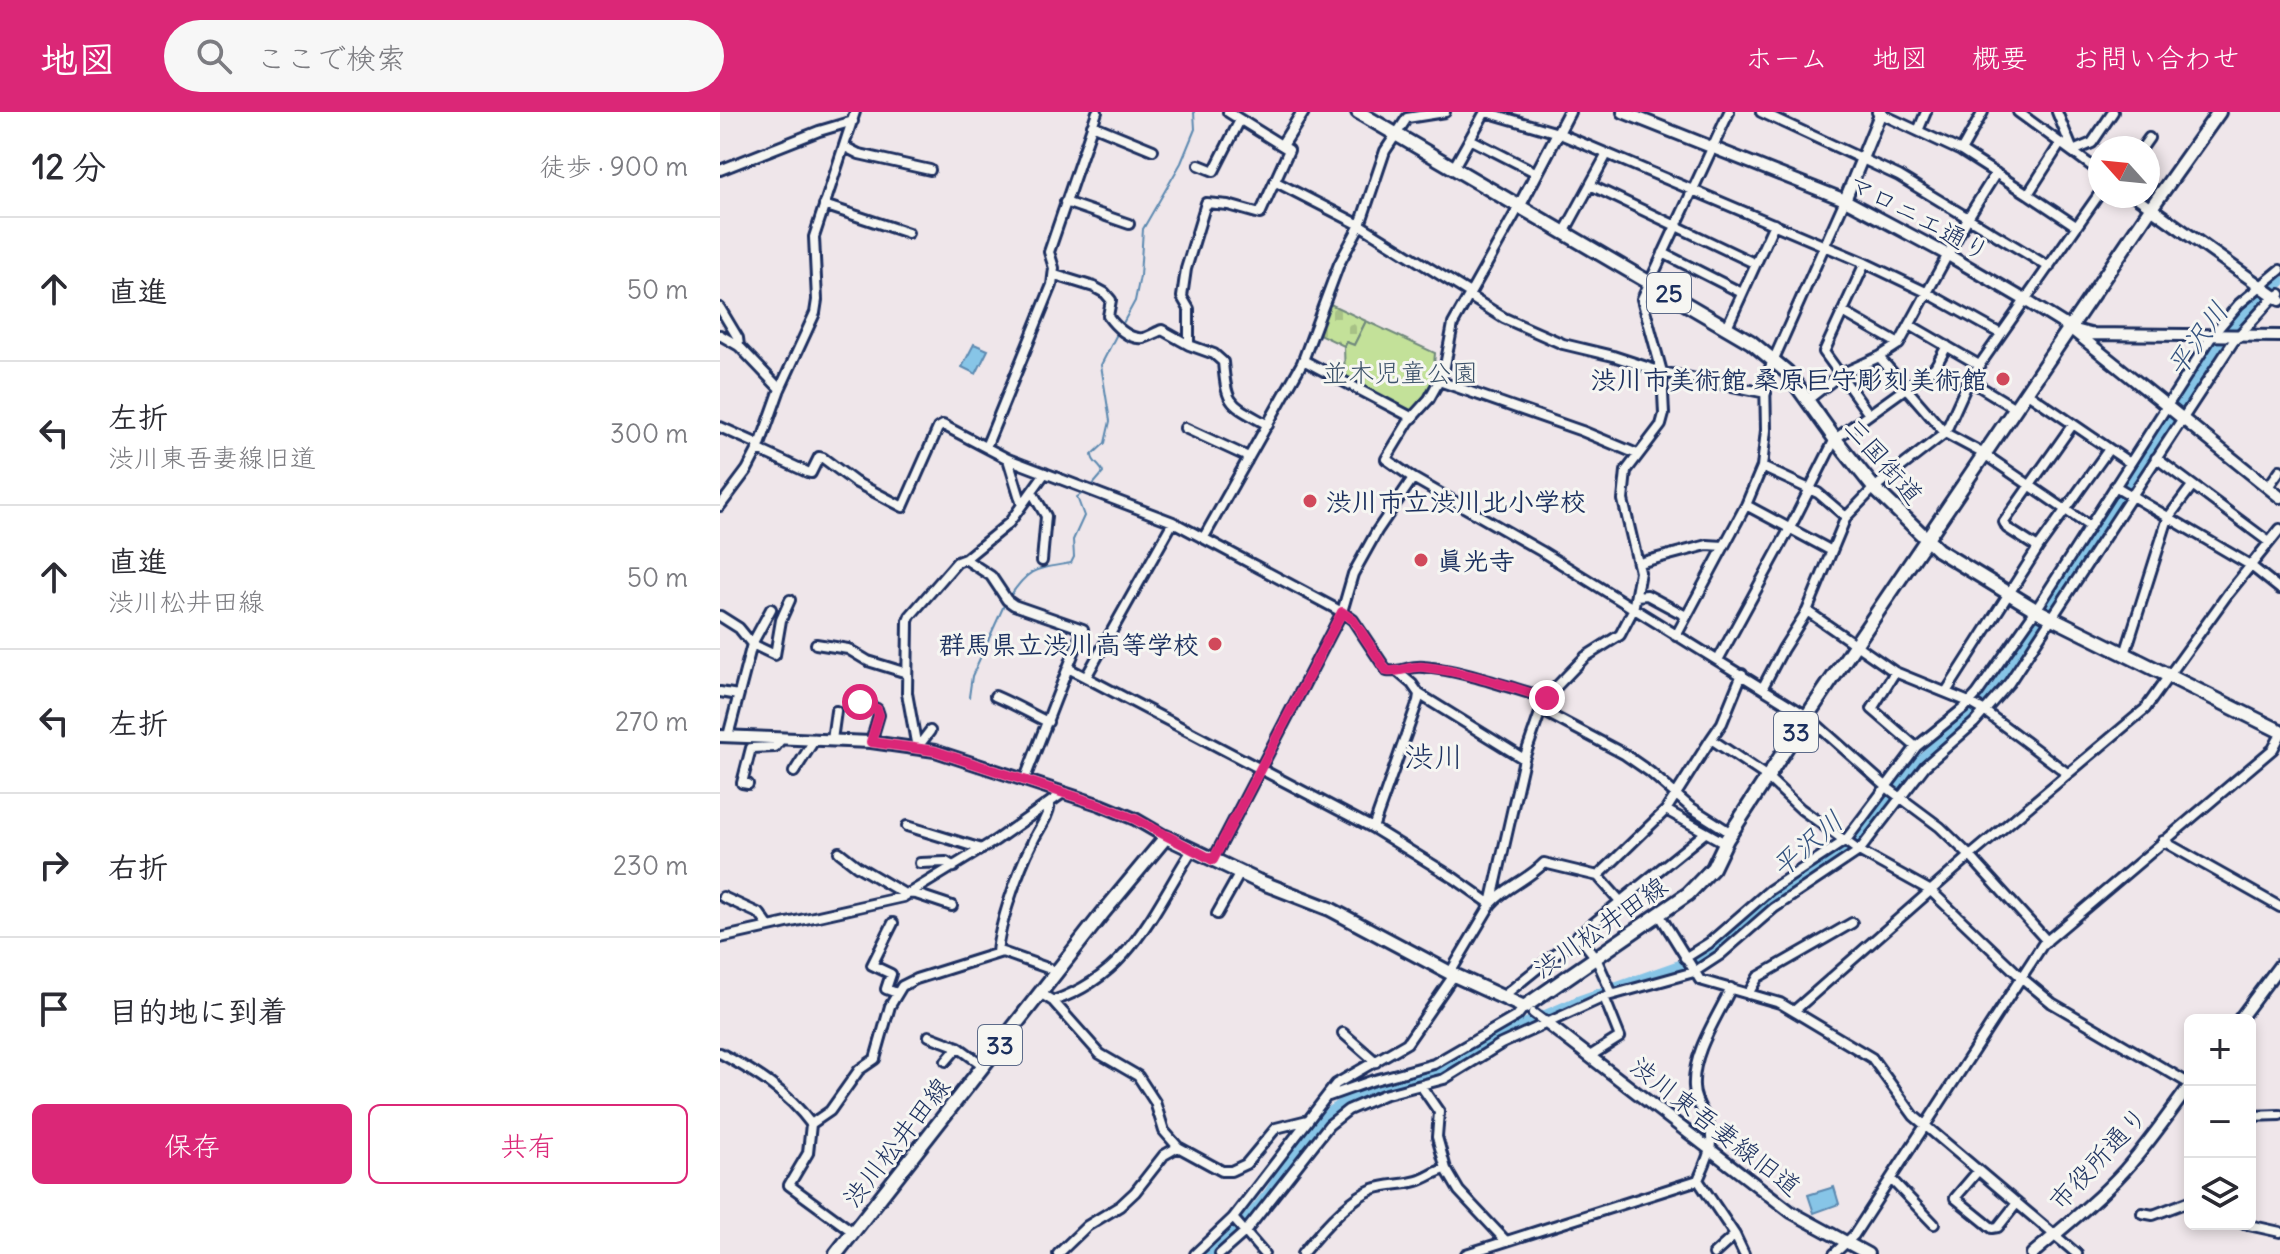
<!DOCTYPE html>
<html lang="ja">
<meta charset="utf-8">
<style>
:root{--surface:#fff;--page:#f7f7f7;--text:#2b2b33;--muted:#7c7c81;--line:#e1e1e2;--accent:#db2777}
body{margin:0;font-family:Delius,"Klee One",sans-serif;background:var(--page);color:var(--text)}
.controls{position:absolute;right:24px;bottom:24px;display:grid;overflow:hidden;border-radius:12px;box-shadow:0 4px 12px #0003}
.controls button{width:72px;height:72px;display:grid;place-items:center;padding:0;border:0;border-bottom:2px solid var(--line);background:var(--surface);color:var(--text);font:40px sans-serif}
.compass{position:absolute;left:1368px;top:24px;width:72px;height:72px;border-radius:50%;background:var(--surface);box-shadow:0 4px 12px #0003;rotate:297deg}
.stop{position:absolute;width:24px;height:24px;margin:-18px;border:6px solid #db2777;border-radius:50%;background:#fff}
.stop.end{background:#db2777;border-color:#fff;box-shadow:0 2px 8px #0008}
.list{margin:0;padding:0;list-style:none}
h2{display:flex;justify-content:space-between;align-items:center;height:104px;margin:0;padding:0 32px;font-size:34px}
h2 small{font-size:26px;font-weight:400;color:var(--muted)}
.list li{display:grid;grid-template-columns:52px 1fr auto;gap:24px;align-items:center;box-sizing:border-box;height:144px;padding:0 32px;border-top:2px solid var(--line)}
.list b{display:block;font-size:30px;white-space:nowrap}
.list p{margin:0;font-size:26px;white-space:nowrap;color:var(--muted)}
.list em{font-size:26px;font-style:normal;color:var(--muted)}
.actions{display:flex;gap:16px;padding:24px 32px}
.actions a{flex:1;padding:18px 0;border:2px solid var(--accent);border-radius:12px;text-align:center;font-size:28px;color:var(--accent)}
.actions .main{background:var(--accent);color:#fff}
.icon{flex:none;width:44px;height:44px;fill:none;stroke:currentColor;stroke-width:2;stroke-linecap:round;stroke-linejoin:round}
.map{position:relative;flex:none;width:1560px;height:1142px;overflow:hidden}
header{display:flex;align-items:center;gap:48px;box-sizing:border-box;height:112px;padding:0 40px;background:var(--accent);color:#fff}
header strong{font-size:38px}
nav{display:flex;gap:44px;margin-inline-start:auto;font-size:28px}
.search{width:560px;height:72px;background:var(--page);display:flex;align-items:center;gap:20px;box-sizing:border-box;padding:0 28px;border-radius:44px;color:var(--muted);font-size:30px}
main{display:flex}
aside{flex:1;background:var(--surface)}
.map>svg:first-child{display:block}
.cemetery{fill:url(#cemetery-stones);stroke:#6f887c;stroke-width:2}
.green{fill:#c3e199;stroke:#6f887c;stroke-width:2}
.water{fill:#87c5e7;stroke:#5c89b0;stroke-width:2}
.lines{fill:none;stroke-linecap:round;stroke-linejoin:round}
.stream{stroke:#5c89b0;stroke-width:2}
.river{stroke:#87c5e7;stroke-width:12}
.minor-casing{stroke:#1b2f5e;stroke-width:14}
.tertiary-casing{stroke:#1b2f5e;stroke-width:16}
.primary-casing{stroke:#1b2f5e;stroke-width:18}
.minor{stroke:#f6f6f2;stroke-width:8}
.tertiary{stroke:#f6f6f2;stroke-width:10}
.primary{stroke:#f6f6f2;stroke-width:12}
.route{stroke:#db2777;stroke-width:10}
.poi-dot{fill:#d1495b;stroke:#f6f6f2;stroke-width:3}
.labels{text-anchor:middle;dominant-baseline:central;stroke-width:6;stroke-linejoin:round;paint-order:stroke}
.shield{fill:#f6f6f2;stroke:#5d6b8a;stroke-width:2}
.shield-label{font-size:24px;font-weight:bold;fill:#1b2f5e}
.street-label{font-size:26px;fill:#1b2f5e;stroke:#f6f6f2}
.park-label{font-size:26px;fill:#3d536a;stroke:#f6f6f2}
.poi-label{font-size:26px;font-weight:bold;fill:#1b2f5e;stroke:#f6f6f2;text-anchor:end}
.water-label{font-size:28px;font-style:italic;fill:#365480;stroke:#f6f6f2}
.quarter-label{font-size:30px;fill:#1b2f5e;stroke:#f6f6f2}
</style>
<header>
<strong>地図</strong>
<div class="search"><svg class="icon" aria-label="search" viewBox="0 0 24 24"><circle cx="10" cy="10" r="6"/><path d="M15 15l6 6"/></svg>ここで検索</div>
<nav><a>ホーム</a><a>地図</a><a>概要</a><a>お問い合わせ</a></nav>
</header>
<main>
<aside>
<h2>12 分<small>徒歩 · 900 m</small></h2>
<ul class="list">
<li><svg class="icon" aria-label="ahead" viewBox="0 0 24 24"><path d="M12 20V5M6 11l6-6 6 6"/></svg><div><b>直進</b></div><em>50 m</em></li>
<li><svg class="icon" aria-label="left" viewBox="0 0 24 24"><path d="M17 20v-9H6M10 6l-5 5 5 5"/></svg><div><b>左折</b><p>渋川東吾妻線旧道</p></div><em>300 m</em></li>
<li><svg class="icon" aria-label="ahead" viewBox="0 0 24 24"><path d="M12 20V5M6 11l6-6 6 6"/></svg><div><b>直進</b><p>渋川松井田線</p></div><em>50 m</em></li>
<li><svg class="icon" aria-label="left" viewBox="0 0 24 24"><path d="M17 20v-9H6M10 6l-5 5 5 5"/></svg><div><b>左折</b></div><em>270 m</em></li>
<li><svg class="icon" aria-label="right" viewBox="0 0 24 24"><path d="M7 20v-9h11M14 6l5 5-5 5"/></svg><div><b>右折</b></div><em>230 m</em></li>
<li><svg class="icon" aria-label="arrive" viewBox="0 0 24 24"><path d="M6 21V4h12l-3 4 3 4H6"/></svg><div><b>目的地に到着</b></div></li>
</ul>
<div class="actions"><a class="main">保存</a><a>共有</a></div>
</aside>
<div class="map">
<svg width="1560" height="1142" viewBox="0 0 1560 1142">
<defs>
<pattern id="cemetery-stones" width="16" height="16" patternUnits="userSpaceOnUse" patternTransform="scale(2)"><rect width="16" height="16" fill="#c3e199"/><path d="M2 7V4a2 2 0 0 1 4 0v3zM10 15v-3a2 2 0 0 1 4 0v3z" fill="#a7c186"/></pattern>
</defs>
<rect width="100%" height="100%" fill="#efe6ea"/>
<filter id="ink" filterUnits="userSpaceOnUse"><feTurbulence type="fractalNoise" baseFrequency=".0125" numOctaves="2"/><feDisplacementMap in="SourceGraphic" scale="16" xChannelSelector="R" yChannelSelector="G"/><feConvolveMatrix kernelMatrix="1 2 1 2 8 2 1 2 1" color-interpolation-filters="sRGB"/></filter>
<g filter="url(#ink)">
<!-- cemetery -->
<path class="cemetery" d="M608,191L646,209L634,233L626,230L624,234L597,221Z"/>
<!-- green -->
<path class="green" d="M646,209L715,241L712,276L691,302L625,267L624,234L626,230L634,233Z"/>
<!-- water -->
<path class="water" d="M254,232L268,238L256,262L242,255Z
M1114,1075L1119,1092L1094,1101L1088,1083Z"/>
<g class="lines">
<!-- stream -->
<path class="stream" d="M402,213L415,189L420,164L423,117L461,51L475,17L474,0
M371,375L383,361C381,353 372,351 372,343L385,331L390,309L381,253L399,218
M289,486C309,455 316,457 351,451L354,445L353,428L364,404L357,385L366,379
M249,585L252,564L285,491"/>
<!-- river -->
<path class="river" d="M490,1142L527,1109L550,1081L578,1037L611,1000L624,991L643,981L676,969L718,960L802,914L858,890L980,847L1082,767L1122,742L1195,654L1270,586L1322,510L1499,234L1526,199L1560,169"/>
<defs>
<path id="minor" d="M508,0L569,38L540,102L508,93L486,91L466,157L462,185L469,197V233L494,242L503,250C507,295 509,291 548,313
M766,0L838,21L1145,151L1206,180L1281,222
M1041,0L1179,64L1329,155
M1157,0L1241,39L1308,82L1340,32
M1298,0L1380,60
M1337,0L1353,39L1372,31L1393,0
M372,13L433,38
M1198,19L1206,0
M750,27L817,61
M125,35L139,42L210,58
M1422,36L1429,26
M1241,39L1263,0
M479,53L494,59L520,8
M734,55L765,0
M0,58L99,19L133,9
M556,70L640,113L748,180L749,184L784,206L843,232L893,244L942,260L1046,281
M870,73L1036,152
M1308,82L1356,114
M1414,84L1431,96
M345,90L409,112
M104,93L188,121
M800,93L733,212L724,259L719,269L709,287L689,309L666,347L693,366L821,439L1087,604L1169,677L1220,715L1250,744L1327,829
M845,119L887,42
M943,141L1022,181
M1145,151L1104,240L1148,301
M335,163L374,175L385,181L391,188L388,204C395,214 409,228 423,226C429,225 436,220 442,218L469,233
M0,196L18,226L19,234
M1123,200L1179,232
M1190,213L1259,253
M1007,215L1054,112
M0,223L19,234L60,277
M1159,245L1225,321L1249,268L1380,81
M583,248L693,306
M1249,268L1295,296
M719,269L862,319L917,342
M1306,280L1410,351
M1086,289L1121,262L1159,245L1179,232L1249,104L1276,61
M0,315L40,333
M465,316L526,344L527,349
M266,335L332,173L334,156L329,140L377,0
M37,337L87,360L91,361L99,345L103,346L135,370L183,395L218,316L223,313L288,347L453,410L622,500L633,508L667,559C681,561 691,553 704,555C747,559 786,575 827,586
M1436,346L1549,430
M288,347L302,393L289,411L245,447L271,464L287,488L294,493L363,517L304,669
M1042,355L1098,381L1126,405
M1395,374L1530,453L1560,477
M1548,375L1560,358
M312,380L326,404L322,449
M302,393L325,361
M1026,393L1110,438
M0,394L27,358L40,333L60,277L95,201L97,188L94,125L135,0
M484,425L582,251L619,152L640,113L665,39L687,6L725,0
M1318,436L1287,416L1284,410L1353,312
M919,451L987,433L1004,434
M916,484L927,483L966,504
M1087,499L1175,560L1249,590L1263,598L1347,661
M0,504L19,516L32,532L55,543L61,508L70,488
M956,524L1026,393L1042,355L1046,318L1045,267L1125,88
M96,532L128,537L148,549L187,561
M1405,542L1448,406L1472,374
M998,548L1070,416L1115,327L1215,255L1227,234
M348,556L653,716L734,766L771,792C785,775 808,768 824,751L878,764L901,790
M1175,560L1152,597L1196,635
M366,565L453,410
M1043,575L1063,537L1087,499L1126,405L1154,376L1225,321L1264,342L1369,414
M0,580L18,583
M1226,580L1318,436L1389,337
M699,582L804,647
M275,584C294,592 309,601 328,610
M140,590L157,597L159,603L151,630
M821,598L904,642L930,660L970,695L1011,721
M8,624L32,532L51,497
M991,627L1002,611L1022,562
M112,628L116,599
M197,636L187,581L188,509L190,504L237,450L245,447
M197,636L210,619
M74,660L95,627
M28,672L22,671L31,636L55,635L62,626
M946,698L1005,731
M187,714L262,737
M653,716L698,589L699,582L692,572L678,560
M1443,729L1560,795
M119,740L137,754L183,781L196,782L232,794
M493,748L622,500L633,462L657,419L693,366
M200,751L226,750L234,755
M878,764L946,698L991,627L1046,664L1081,697L1139,739L1211,779L1302,866L1332,891L1470,972
M3,785L40,802L49,815
M497,802L520,761
M939,802L980,868L1060,891L1152,946L1194,1004L1357,1142
M173,811L152,853L171,862L166,877L177,881
M858,823L876,846L892,882
M0,826L183,785L276,728L343,681
M277,841C279,813 299,756 312,731C318,717 328,707 330,691
M965,846L989,831L1050,778L1126,728L1196,635L1244,596L1257,582L1316,498L1492,224L1519,192L1560,158
M730,861L771,792L804,647L821,598L837,574L865,545L900,523L913,498L920,460L903,388L906,359L941,313L944,302L942,260L922,187L1009,0
M320,881L333,889L380,942L418,964L435,990L444,1019L458,1035L502,1059H511L526,1052L556,1016L588,1008
M1028,882L1038,865L1132,811
M781,886L985,721
M333,889C410,863 432,801 472,738
M1074,899L1250,744L1425,597L1507,483L1560,417
M813,901L825,910
M623,921L656,950
M209,924L238,935L226,949
M238,935L264,954
M0,941C35,960 67,979 91,1012L88,1041L69,1073L133,1120
M870,944L900,925L884,885
M701,974L719,1000L717,1025L726,1057
M609,984L651,969L714,952L797,904L804,895
M1530,1004L1560,1003
M91,1012L110,999L139,958L155,947L170,894L182,874L196,867L282,840L336,859
M1258,1059L1235,1086L1272,1116L1278,1115L1297,1091
M1171,1067L1214,1112
M978,1068L1015,1123L1024,1142
M1422,1101L1433,1103L1470,1089
M513,1106L544,1142
M1524,1112L1560,1120
M338,1142L367,1114L400,1094L415,1080L444,1043L458,1035
M475,1142L513,1106L616,972L687,931L734,863
M500,1142L526,1119L609,1013L628,998L663,983L724,967L781,932L884,885L974,860L1000,843L1054,796L1139,739L1205,654L1254,611L1289,571L1513,230L1551,188L1560,182
M582,1142C598,1122 628,1087 653,1077C667,1072 683,1073 697,1069C708,1066 715,1059 726,1057L739,1079L785,1128
M746,1142L978,1068C988,1045 998,1028 985,1004C980,995 974,986 974,975C972,941 997,906 1011,876
M994,1142L1015,1123
M1114,1142L1134,1123L1323,832L1553,637L1560,624"/>
<path id="tertiary" d="M903,0L1125,88L1228,143L1305,188L1350,216L1560,385
M563,32L583,0
M1125,88L1161,0
M800,93L849,0
M1431,96L1560,188
M1355,218L1370,222L1560,224
M0,624L151,630L215,639L381,693L415,707L446,725
M1519,908L1560,853
M825,910L1071,1100L1148,1142
M1312,1142C1344,1115 1377,1089 1405,1058C1429,1031 1449,1002 1470,973"/>
<path id="primary" d="M638,0L1031,230L1067,260L1115,327L1154,376L1218,438L1316,498L1560,619
M116,1142L382,802L446,725L538,769L610,797L734,863L804,895L968,782L993,756L1007,727L1087,604L1431,96L1499,0"/>
</defs>
<!-- minor casing -->
<use href="#minor" class="minor-casing"/>
<!-- tertiary casing -->
<use href="#tertiary" class="tertiary-casing"/>
<!-- primary casing -->
<use href="#primary" class="primary-casing"/>
<!-- minor -->
<use href="#minor" class="minor"/>
<!-- tertiary -->
<use href="#tertiary" class="tertiary"/>
<!-- primary -->
<use href="#primary" class="primary"/>
</g>
</g>
<g class="lines" filter="url(#ink)">
<!-- route -->
<path class="route" d="M140,590L157,597L159,603L151,630L215,639L381,693L415,707L493,748L622,500L633,508L667,559C681,561 691,553 704,555C748,560 786,574 827,586"/>
</g>
<!-- markers -->
<g class="poi-dot">
<circle cx="1283" cy="267" r="8"/>
<circle cx="590" cy="389" r="8"/>
<circle cx="701" cy="448" r="8"/>
<circle cx="495" cy="532" r="8"/>
</g>
<g class="labels">
<!-- shield labels -->
<g class="shield">
<rect x="927" y="161" width="44" height="40" rx="6"/>
<rect x="1054" y="600" width="44" height="40" rx="6"/>
<rect x="258" y="913" width="44" height="40" rx="6"/>
</g>
<g class="shield-label">
<text x="949" y="181">25</text>
<text x="1076" y="620">33</text>
<text x="280" y="933">33</text>
</g>
<!-- street labels -->
<g class="street-label">
<text transform="translate(1199 105) rotate(28)">マロニエ通り</text>
<text transform="translate(1164 349) rotate(49)">三国街道</text>
<text transform="translate(880 815) rotate(-35)">渋川松井田線</text>
<text transform="translate(996 1014) rotate(38)">渋川東吾妻線旧道</text>
<text transform="translate(176 1030) rotate(-52)">渋川松井田線</text>
<text transform="translate(1378 1046) rotate(-47)">市役所通り</text>
</g>
<!-- park labels -->
<g class="park-label">
<text x="680" y="260">並木児童公園</text>
</g>
<!-- poi labels -->
<g class="poi-label">
<text x="1267" y="267">渋川市美術館 桑原巨守彫刻美術館</text>
<text x="606" y="389" text-anchor="start">渋川市立渋川北小学校</text>
<text x="717" y="448" text-anchor="start">眞光寺</text>
<text x="479" y="532">群馬県立渋川高等学校</text>
</g>
<!-- water labels -->
<g class="water-label">
<text transform="translate(1477 227) rotate(-54)">平沢川</text>
<text transform="translate(1087 732) rotate(-41)">平沢川</text>
</g>
<!-- quarter labels -->
<g class="quarter-label">
<text x="714" y="644">渋川</text>
</g>
</g>
</svg>
<div class="controls">
<button>+</button>
<button>−</button>
<button><svg class="icon" aria-label="layers" viewBox="0 0 24 24"><path d="M12 4l9 5-9 5-9-5zM3 14l9 5 9-5"/></svg></button>
</div>
<svg class="compass" viewBox="-18 -18 36 36"><path d="M0-13l5 13h-10z" fill="#e53935"/><path d="M0 13l5-13h-10z" fill="#7c7c81"/></svg>
<div class="stop" style="left:140px;top:590px"></div>
<div class="stop end" style="left:827px;top:586px"></div>
</div>
</main>
